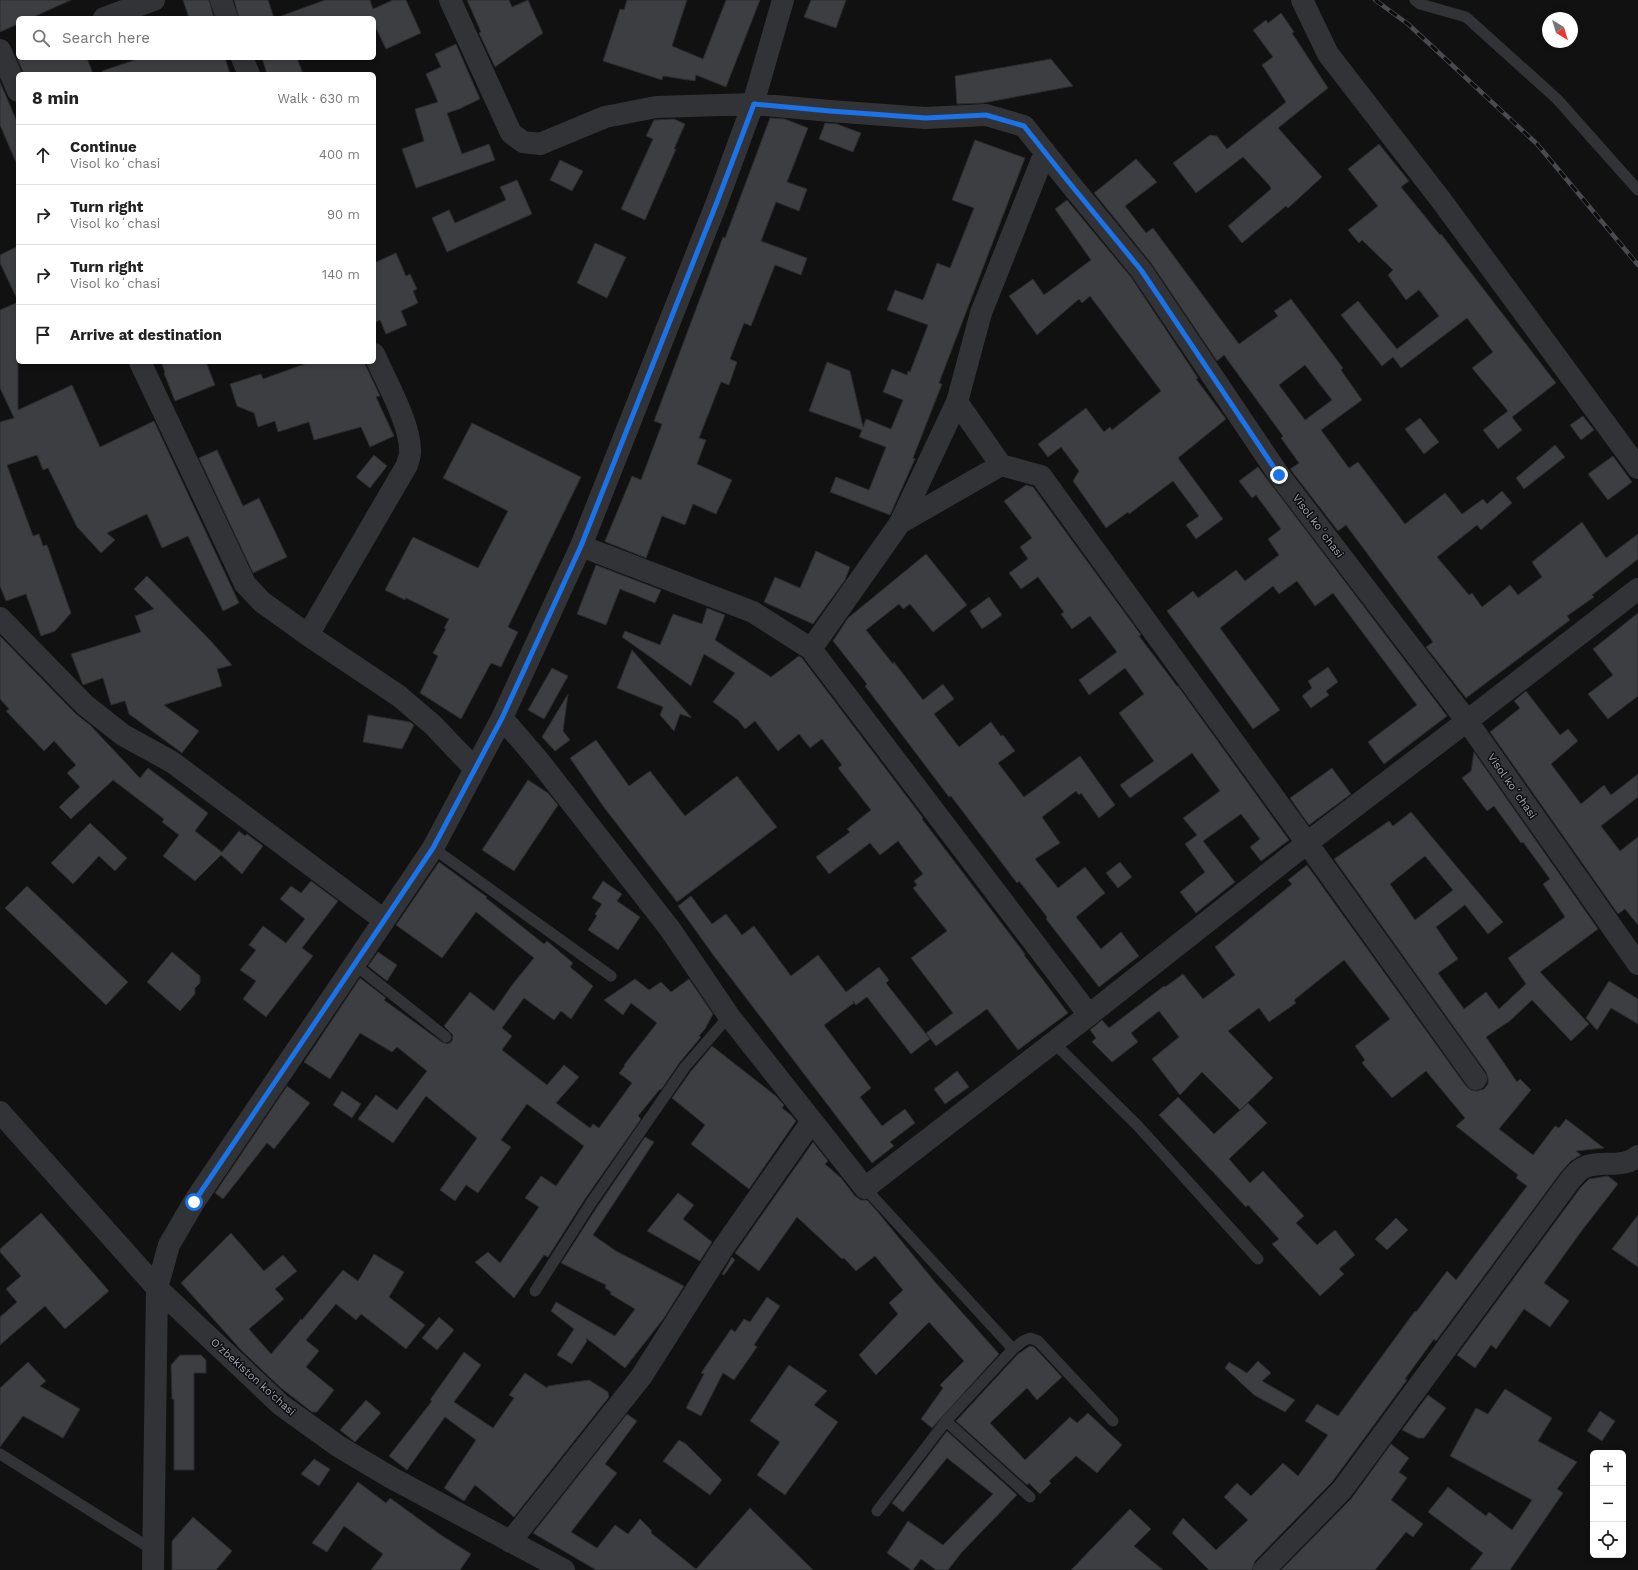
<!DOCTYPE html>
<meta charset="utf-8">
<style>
:root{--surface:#fff;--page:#f2f2f2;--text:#222;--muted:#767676;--line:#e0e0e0}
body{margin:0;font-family:"Work Sans",sans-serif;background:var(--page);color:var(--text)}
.controls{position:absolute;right:12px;bottom:12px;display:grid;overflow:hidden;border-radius:6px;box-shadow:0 2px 6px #0003}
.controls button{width:36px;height:36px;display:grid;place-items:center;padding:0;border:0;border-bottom:1px solid var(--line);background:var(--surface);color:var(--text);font:20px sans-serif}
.compass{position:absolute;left:1542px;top:12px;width:36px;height:36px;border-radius:50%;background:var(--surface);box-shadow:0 2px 6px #0003;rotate:142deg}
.stop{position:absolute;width:12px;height:12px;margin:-9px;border:3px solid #1a73e8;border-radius:50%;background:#fff}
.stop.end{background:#1a73e8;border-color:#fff;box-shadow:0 1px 4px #0008}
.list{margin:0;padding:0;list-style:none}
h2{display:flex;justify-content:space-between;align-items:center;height:52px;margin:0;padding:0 16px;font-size:17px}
h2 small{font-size:13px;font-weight:400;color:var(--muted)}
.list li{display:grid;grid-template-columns:26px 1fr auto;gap:12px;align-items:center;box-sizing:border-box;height:60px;padding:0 16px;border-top:1px solid var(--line)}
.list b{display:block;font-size:15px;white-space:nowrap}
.list p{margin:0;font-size:13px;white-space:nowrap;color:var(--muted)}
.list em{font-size:13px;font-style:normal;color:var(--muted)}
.icon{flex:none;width:22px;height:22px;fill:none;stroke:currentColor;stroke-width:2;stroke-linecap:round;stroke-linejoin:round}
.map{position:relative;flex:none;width:1638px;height:1570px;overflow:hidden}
.search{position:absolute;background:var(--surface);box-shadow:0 2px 6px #0003;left:16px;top:16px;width:360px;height:44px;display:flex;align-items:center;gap:10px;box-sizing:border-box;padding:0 14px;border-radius:6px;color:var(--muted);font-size:15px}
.panel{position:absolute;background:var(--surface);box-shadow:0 2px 6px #0003;left:16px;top:72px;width:360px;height:292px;border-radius:6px}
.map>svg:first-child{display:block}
.building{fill:#3d3e42;stroke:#2b2b2e;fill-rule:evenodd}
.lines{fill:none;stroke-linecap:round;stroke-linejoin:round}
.lane{stroke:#323337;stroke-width:11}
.street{stroke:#323337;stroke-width:22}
.rail-casing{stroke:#494b50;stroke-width:4.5}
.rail{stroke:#0c0c0d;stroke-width:3;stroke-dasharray:9;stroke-linecap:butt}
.route{stroke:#1a73e8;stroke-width:5}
.labels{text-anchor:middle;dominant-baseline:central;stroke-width:3;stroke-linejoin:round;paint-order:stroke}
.street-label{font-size:11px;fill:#a2a8b3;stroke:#0c0c0d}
</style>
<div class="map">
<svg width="1638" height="1570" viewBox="0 0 1638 1570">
<rect width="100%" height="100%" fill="#111112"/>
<!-- building -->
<path class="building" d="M0,0H71L31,18H18V24L0,32Z
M183,0H209L214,18H189Z
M234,0H268L274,18H239Z
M325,0H370L373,9L393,0H406L421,33L386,49L374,24V18H282L281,16Z
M467,0H509L512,7L528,0L543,33L495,67L479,33L481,32Z
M627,0H687L672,46L703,59L726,0H760L726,87L696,75L695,81L663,76L662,80L603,61L620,9L624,10Z
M811,0H846L836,28L804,17Z
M1281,13L1294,32L1292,33L1328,88L1278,128L1322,177L1288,208L1286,206L1242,243L1228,226L1271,189L1270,186L1243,157L1196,193L1173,163L1210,135L1217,136L1227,149L1286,102L1262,65L1273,57L1253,30L1266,20L1268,23Z
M456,44L480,99L459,109L447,113L462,154L489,144L495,160L416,188L402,149L424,141L415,109L438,102L426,74L441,67L435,54Z
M17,58H87L93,74H24Z
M141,58H225L230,74H103L102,71Z
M262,58H297L303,74H267Z
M1051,59L1073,86L983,103L957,104L955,76Z
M0,82L18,124V167L0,125Z
M770,118L785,119L808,128L787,182L807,189L799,211L776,202L761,241L807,258L801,275L775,265L751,326L744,323L730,359L737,362L729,385L721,382L699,438L706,440L697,464L732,480L716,514L693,504L685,525L662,516L646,558L606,542L605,541L632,476L641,480L662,424L654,421L723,237L725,238Z
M674,119L685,124L674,149H676L645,220L621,209L653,139L646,136L654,120Z
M825,123L837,124L861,133L853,152L819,139Z
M975,140L1025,158L939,383L942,384L913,458L915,459L890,515L830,492L836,477L869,490L886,447L859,437L862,430L809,411L827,362L850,371L863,427L866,419L891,429L903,400L883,392L892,369L907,375L908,371L910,372L928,325L887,310L895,290L923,300L937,263L950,268L974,208L952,200Z
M1379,144L1409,181L1401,187L1440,235L1441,234L1556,383L1512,417L1522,430L1498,449L1483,430L1508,411L1472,368L1493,352L1467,318L1401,368L1393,357L1382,366L1341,315L1358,301L1397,349L1439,316L1419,290L1406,300L1388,275L1393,270L1362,240L1359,243L1348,230L1378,206L1348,169Z
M1136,159L1157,182L1125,206L1146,233L1153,228L1239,344L1278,316L1274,311L1291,299L1343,368L1341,370L1362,400L1321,430L1349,468L1358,462L1405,524L1445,493L1462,514L1483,499L1487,504L1502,491L1512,503L1481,530L1477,525L1437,557L1469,595L1472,593L1482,607L1510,585L1518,595L1542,577L1532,562L1582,522L1606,558L1638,534V559L1592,595L1594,597L1567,616L1570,620L1466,698L1426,647L1433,642L1346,525L1338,531L1290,469L1299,463L1281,438L1283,436L1224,355L1217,361L1151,263L1094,193ZM1305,365L1332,400L1305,420L1279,385Z
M560,160L583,171L572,191L550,180Z
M517,180L532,214L447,252L432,218L449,210L455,223L506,200L500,187Z
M1067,200L1131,277L1198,378L1196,379L1226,419L1178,458L1223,519L1196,539L1186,525L1199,516L1173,481L1129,514L1128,512L1106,528L1073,481L1079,471L1061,447L1048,457L1038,444L1086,408L1104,432L1110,427L1112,430L1161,391L1090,296L1082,303L1079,299L1037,335L1009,296L1033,279L1044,295L1091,260L1055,209Z
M595,243L626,257L607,298L577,283Z
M18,246V301L0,263V255Z
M396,253L406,276L410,274L417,289L413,291L418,303L401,311L407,325L386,334L380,320L374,323V263Z
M18,302V410L72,385L100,447L154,421L239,603L223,611L188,536L162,548L147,514L107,533L115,540L101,553L77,527L48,468L43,470L37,455L7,465L33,536L39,534L43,546L47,545L71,613L55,631L41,636L26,594L6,601L0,586V422L14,418L0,388V310Z
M161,362H206L215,385L175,401L164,373L165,372Z
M310,362H364L380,396L376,397L394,436L370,447L361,427L314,440L309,422L278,432L275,421L258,427L254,413L237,406L230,384L261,374L263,379Z
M1583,416L1594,430L1581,440L1570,425Z
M1420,418L1439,442L1424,454L1405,429Z
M472,423L581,477L508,627L518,632L501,667L491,663L461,719L420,693L438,656L433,653L446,629L444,628L449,619L406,598L405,600L385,590L413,537L478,568L508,511L443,478Z
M1555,445L1565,457L1524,489L1516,478Z
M217,450L243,506L259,498L287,557L253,573L199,458Z
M374,455L387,466L370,488L356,477Z
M1613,456L1632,482L1608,500L1588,474Z
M1258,467L1447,716L1384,764L1368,742L1417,705L1333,593L1315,606L1297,581L1279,594L1273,586L1220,628L1280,710L1253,729L1167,611L1193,591L1198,598L1236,570L1245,581L1279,555L1268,539L1281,529L1256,495L1252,498L1239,481Z
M1026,485L1033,487L1141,635L1139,636L1177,686H1178L1289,840L1261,861L1250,847L1260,839L1241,814L1203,841L1235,882L1196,913L1180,892L1205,872L1185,844L1197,835L1183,818L1220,791L1192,753L1130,798L1120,785L1154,761L1119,713L1144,694L1125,668L1089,695L1079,680L1117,652L1090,616L1072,629L1061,614L1064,612L1038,577L1021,589L1009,573L1028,559L1020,547L1032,538L1004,501Z
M816,551L850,567L845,580L813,624L764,602L775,577L800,588Z
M926,554L967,605L933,632L910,604L903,609L899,604L866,630L893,664L894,662L923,700L943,684L954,699L934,714L959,747L991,722L1001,736L1003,735L1015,751L998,763L1024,797L1080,756L1115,805L1099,818L1081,793L1079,795L1076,791L1042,817L1060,843L1035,859L1058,888L1085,867L1105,893L1076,917L1101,949L1121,932L1139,956L1099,987L1046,919L1047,917L1019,881L1017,883L951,796L949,797L865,686L867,684L833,641L848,618Z
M596,565L661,590L655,603L620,589L606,625L577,614Z
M147,576L209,639L232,665L217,669L222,686L164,705L199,731L182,753L129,714L125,701L111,705L103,678L83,685L71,654L141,632L135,616L154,609L134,589Z
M989,597L1002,615L982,629L970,611Z
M707,608L725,615L715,640L771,677L799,656L802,658L923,818L922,819L1025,954L1024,955L1068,1013L1018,1050L987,1009L936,1046L926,1033L953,1013L911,958L947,931L913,888L917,885L914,881L923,874L898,841L880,855L870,843L829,874L816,857L850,832L847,829L871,810L838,768L842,765L822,739L810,748L799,734L778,751L755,721L745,729L738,720L713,702L735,673L704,654L691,686L622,637L625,631L660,645L673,614L702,624Z
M1638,613V696L1608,719L1588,694L1613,675L1593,649Z
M0,636L76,714L90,725L140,778L148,768L208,813L195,831L222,852L239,831L245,836L247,834L263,846L242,874L221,855L195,881L163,856L179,835L162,822L164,819L113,780L71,819L59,807L80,787L67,773L76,765L54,741L44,751L6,711L9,709L0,699Z
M632,650L669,692L692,718L680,714L674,731L660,715L663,707L617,688Z
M1328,667L1338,682L1326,691L1329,695L1311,708L1302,696L1312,688L1308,681Z
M552,668L568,676L544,719L528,710Z
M1526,691L1560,735L1568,729L1578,741L1551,764L1581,804L1604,785L1611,795L1638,774V797L1601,826L1620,851L1638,837V925L1625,909L1618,914L1490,732L1520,708L1514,701Z
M568,694L563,731L570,740L555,751L542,737Z
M368,715L410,722L414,725L402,749L363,742Z
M596,740L629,786L650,771L685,816L737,776L777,827L677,902L603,806L570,758Z
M1474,752L1598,929L1540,972L1589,1024L1571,1041L1532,1000L1511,1020L1486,1037L1517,1082L1520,1079L1531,1090L1499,1129L1533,1155L1555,1126L1559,1128L1566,1119L1604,1148L1576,1151L1581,1155L1571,1161L1561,1172L1436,1341L1434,1339L1405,1379L1407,1380L1332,1482L1255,1561L1252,1570H1209L1172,1533L1183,1518L1216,1550L1248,1520L1224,1497L1237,1483L1251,1496L1283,1463L1298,1476L1328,1435L1305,1421L1317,1404L1338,1416L1415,1311L1416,1312L1447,1271L1456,1280L1527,1186L1516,1178L1518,1175L1456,1126L1465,1118L1426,1071L1392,1098L1362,1063L1365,1060L1355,1046L1390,1019L1344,960L1294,1000L1296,1003L1269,1022L1259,1008L1228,1031L1273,1078L1240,1110L1202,1072L1180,1095L1152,1059L1179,1037L1159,1011L1131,1033L1138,1042L1112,1062L1092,1042L1096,1038L1090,1030L1102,1020L1109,1028L1164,986L1165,987L1183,974L1203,999L1235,975L1215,947L1292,884L1288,880L1307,865L1466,1086L1471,1090L1477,1091L1484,1089L1488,1084V1078L1486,1072L1334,859L1389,821L1393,826L1411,812L1503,922L1488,934L1465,905L1436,927L1458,959L1438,973L1464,1009L1486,992L1499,1009L1526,984L1508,958L1565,917L1543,884L1550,879L1523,842L1521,843L1494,806L1487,811L1462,778L1471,771ZM1425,856L1453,890L1415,920L1390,884Z
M1332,768L1351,794L1309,825L1290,798Z
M528,780L548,793L558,805L514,871L482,850Z
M90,823L127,858L115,871L99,856L73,884L51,863Z
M439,862L487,897L486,898L544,944L547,941L573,963L570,967L593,986L571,1019L561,1011L554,1020L524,998L502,1028L512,1036L502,1050L547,1085L564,1065L579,1077L556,1103L590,1128L593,1124L599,1128L632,1083L619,1073L625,1066L624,1065L657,1023L631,1003L623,1015L604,1000L635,979L649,990L661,982L671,992L689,979L713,1014L705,1029L699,1036L701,1037L680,1062L661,1090L660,1089L638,1116L641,1119L585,1199L548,1257L544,1255L514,1298L475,1262L488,1252L500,1263L539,1207L525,1198L541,1176L556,1186L584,1146L527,1104L501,1140L511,1147L478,1193L466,1185L455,1201L440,1190L477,1138L426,1096L393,1143L358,1119L376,1095L397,1110L427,1071L397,1047L392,1052L360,1033L330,1079L304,1062L360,978L386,998L384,1000L442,1042L448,1044L452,1041L453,1035L444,1026L470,992L494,1011L512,985L534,958L476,912L442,958L396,925Z
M1120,862L1132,877L1118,888L1106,873Z
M311,881L338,901L302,948L313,956L266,1017L243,999L256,981L240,970L256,950L249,945L263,926L286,943L305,919L280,899L291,886L301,893Z
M603,881L622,894L617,901L640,917L618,950L588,930L597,916L595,914L602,904L592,898Z
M27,886L128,982L106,1005L5,908Z
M691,896L712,924L726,914L742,935L754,926L791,976L818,955L846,992L879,967L889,980L886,983L930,1039L911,1054L867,997L856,1005L853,1001L854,1003L824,1025L871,1088L860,1097L882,1126L905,1109L915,1123L890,1142L894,1146L872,1163L714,956L678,906Z
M172,952L200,976V983L195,988V994L180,1011L147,982Z
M378,952L397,965L387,981L368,966Z
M1609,981L1638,999V1024L1611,1008L1597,1030L1586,1018Z
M712,1046L776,1096L784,1105L782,1108L791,1115L796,1121L749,1189L691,1144L705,1125L672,1098L691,1071Z
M957,1071L969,1087L945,1104L934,1089Z
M287,1086L310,1103L274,1149L267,1143L223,1199L215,1193Z
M342,1091L361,1104L352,1118L333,1105Z
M1178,1097L1214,1134L1248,1103L1267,1123L1229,1159L1250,1183L1263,1171L1304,1216L1296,1223L1317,1245L1335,1230L1355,1255L1339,1269L1344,1274L1320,1296L1272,1244L1279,1239L1248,1205L1246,1207L1159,1115Z
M645,1137L654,1142L593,1235L616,1251L684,1286L664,1318L625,1368L586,1338L587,1341L572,1364L557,1355L574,1329L551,1311L556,1302L615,1336L635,1309L610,1294L611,1292L605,1288L606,1285L561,1263L597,1207Z
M813,1142L828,1161L825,1164L841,1178L855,1196L861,1200H867L877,1211L935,1282L999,1354L932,1428L921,1419L943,1388L940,1385L964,1361L929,1322L876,1375L859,1355L898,1314L889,1303L903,1290L875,1256L856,1271L844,1258L842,1259L797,1217L759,1271L735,1253Z
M1608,1176L1618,1184L1583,1229L1544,1283L1569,1301L1550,1327L1524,1309L1496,1349L1491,1345L1475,1368L1457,1355L1581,1187L1589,1179Z
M678,1193L694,1205L683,1219L712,1242L700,1261L647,1231Z
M41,1213L109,1291L65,1329L45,1306L0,1345V1317L17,1302L6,1289L21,1276L0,1252V1249Z
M1638,1215V1267L1612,1249Z
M1396,1218L1408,1230L1387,1250L1375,1239Z
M231,1233L264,1271L283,1255L297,1271L275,1289L284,1299L249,1329L271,1354L301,1319L302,1320L343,1270L358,1281L374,1254L404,1272L389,1297L425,1325L406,1349L361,1314L356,1320L336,1304L306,1340L319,1351L306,1367L334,1390L317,1412H312L281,1388L242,1351L181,1283Z
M732,1257L735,1260L724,1275L722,1274Z
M767,1297L780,1306L754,1345L757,1347L734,1380L723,1373L701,1416L686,1408L704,1374L701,1373L731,1329L735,1332L744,1319L750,1322Z
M439,1317L454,1330L437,1350L422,1338Z
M1030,1346L1034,1347L1062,1377L1037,1400L1027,1388L990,1423L1025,1460L1070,1417L1077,1423L1088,1413L1122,1445L1097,1473L1076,1456L1049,1481L1051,1483L1040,1494L1029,1483L1027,1485L956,1421L1018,1354Z
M464,1352L481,1365L454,1402L493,1428L514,1398L509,1395L525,1373L547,1388L548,1386L589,1380L608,1392L609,1397L514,1517L475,1485L464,1501L444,1488L476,1440L445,1417L407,1470L389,1456L432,1401L430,1400Z
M180,1355H201L206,1360V1373H194V1470H174V1400L172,1399L171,1365Z
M1258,1361L1271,1373L1262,1381L1295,1400L1285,1412L1254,1395L1225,1368L1229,1362L1247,1373Z
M28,1362L46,1381L40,1386L80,1409L63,1438L23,1416L0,1447V1388Z
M789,1365L827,1391L814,1405L838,1422L785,1495L757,1475L780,1442L750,1421Z
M1505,1389L1552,1418L1538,1441L1577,1462L1557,1489L1563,1493L1510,1570H1470L1483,1553L1428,1512L1448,1487L1486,1516L1489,1512L1512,1530L1532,1500L1450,1456L1476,1408L1488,1414Z
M1428,1395L1446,1408L1424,1438H1418L1402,1430Z
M366,1400L381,1413L355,1442L340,1430Z
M1600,1411L1615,1421L1602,1441L1587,1431Z
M627,1414L637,1421L605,1464L617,1473L571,1532L597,1548L615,1525L628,1534L640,1519L652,1531L651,1533L696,1569L750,1508L813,1570H596L533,1533Z
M947,1431L1017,1495L962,1552L948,1570H936L921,1559L913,1570H911L887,1553L908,1521L943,1545L993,1494L947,1458L903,1512L892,1503Z
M679,1440L686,1444L722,1480L710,1495L663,1461Z
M1391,1444L1409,1458L1399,1472L1407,1478L1391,1500L1423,1524L1413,1537L1406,1532L1375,1570H1281L1351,1499Z
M314,1459L330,1469L319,1486L301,1474Z
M358,1482L386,1503L390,1498L441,1535L471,1554L460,1570H371L383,1554L344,1526L327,1552L312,1543Z
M1130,1509L1151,1529L1134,1546L1163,1570H1071Z
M193,1517L232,1551L216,1570H172V1541Z"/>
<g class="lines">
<!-- lane -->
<path class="lane" d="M1415,0L1420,4L1466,17L1557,99L1638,190
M433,848L611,976
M354,964L446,1037
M1053,1042L1138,1126L1258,1259
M865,1188L1013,1349L1023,1341L1030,1338L1038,1341L1113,1421
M535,1291L591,1203L685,1067L729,1016
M946,1421L1030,1497
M0,1454L153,1550
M877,1511L946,1421L1013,1349"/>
<!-- street -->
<path class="street" d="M221,0L227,18
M450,0L511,133L523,142L540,144L605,117L656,107L753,104L783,0
M1302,0L1328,54L1441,200L1638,468
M104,18L154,0
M0,50L18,91
M242,58L249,74
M140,362L245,584L262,602L308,635L407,465C408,460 411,455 410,450C410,423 385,379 374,354
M1001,465L957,402L981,313L1045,152
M900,523L957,402
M581,546L753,612L811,649
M0,618L85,705L123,735L172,762L384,920
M308,635L399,696L433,725L474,768
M502,718L539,761L670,929L729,1016L865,1188L1089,1015L1307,843L1467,721L1638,589
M1089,1015L811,649L900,523L1001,465L1041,476L1307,843L1476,1079
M0,1112L157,1288L281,1405L338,1446L390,1477L564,1570
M510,1542L641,1377L723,1248L812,1121
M153,1570L157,1288L169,1245L194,1202L433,848L502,718L581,546L717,202L753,104L830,111L925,118L986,115L1024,126L1067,180L1141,270L1279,475L1467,721L1638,964
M1264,1570L1342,1490L1571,1179C1575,1175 1579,1169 1585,1167C1602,1160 1623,1169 1638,1156"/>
<defs>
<path id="rail" d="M1375,0L1408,24L1537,144L1638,265"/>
</defs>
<!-- rail casing -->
<use href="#rail" class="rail-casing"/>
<!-- rail -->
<use href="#rail" class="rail"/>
</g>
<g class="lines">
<!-- route -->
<path class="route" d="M194,1202L433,848L502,718L581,546L717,202L754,104L830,111L926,118L986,115L1024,126L1067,180L1141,270L1279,475"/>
</g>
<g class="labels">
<!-- street labels -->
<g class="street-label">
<text transform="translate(1318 526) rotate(53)">Visol koʻchasi</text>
<text transform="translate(1512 786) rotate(55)">Visol koʻchasi</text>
<text transform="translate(253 1377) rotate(42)">O'zbekiston ko'chasi</text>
</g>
</g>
</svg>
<div class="controls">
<button>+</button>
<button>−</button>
<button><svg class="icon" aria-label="locate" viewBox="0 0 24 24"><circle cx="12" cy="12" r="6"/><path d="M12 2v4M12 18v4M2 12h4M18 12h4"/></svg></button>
</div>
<svg class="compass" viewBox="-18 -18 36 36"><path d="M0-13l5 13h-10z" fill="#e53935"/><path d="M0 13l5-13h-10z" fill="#767676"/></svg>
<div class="stop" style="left:194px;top:1202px"></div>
<div class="stop end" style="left:1279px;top:475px"></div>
<div class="search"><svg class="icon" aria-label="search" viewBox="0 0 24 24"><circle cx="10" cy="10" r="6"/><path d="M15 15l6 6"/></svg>Search here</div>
<section class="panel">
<h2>8 min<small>Walk · 630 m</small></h2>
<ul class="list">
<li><svg class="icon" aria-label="ahead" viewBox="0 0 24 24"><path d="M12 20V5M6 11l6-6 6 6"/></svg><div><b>Continue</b><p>Visol koʻchasi</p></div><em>400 m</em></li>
<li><svg class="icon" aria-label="right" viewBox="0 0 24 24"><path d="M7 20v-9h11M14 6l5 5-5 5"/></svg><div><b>Turn right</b><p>Visol koʻchasi</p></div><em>90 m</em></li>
<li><svg class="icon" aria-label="right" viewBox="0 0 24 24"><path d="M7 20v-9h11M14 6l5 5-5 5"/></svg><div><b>Turn right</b><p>Visol koʻchasi</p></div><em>140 m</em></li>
<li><svg class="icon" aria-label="arrive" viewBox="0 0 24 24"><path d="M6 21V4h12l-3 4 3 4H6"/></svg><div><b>Arrive at destination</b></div></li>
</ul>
</section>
</div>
